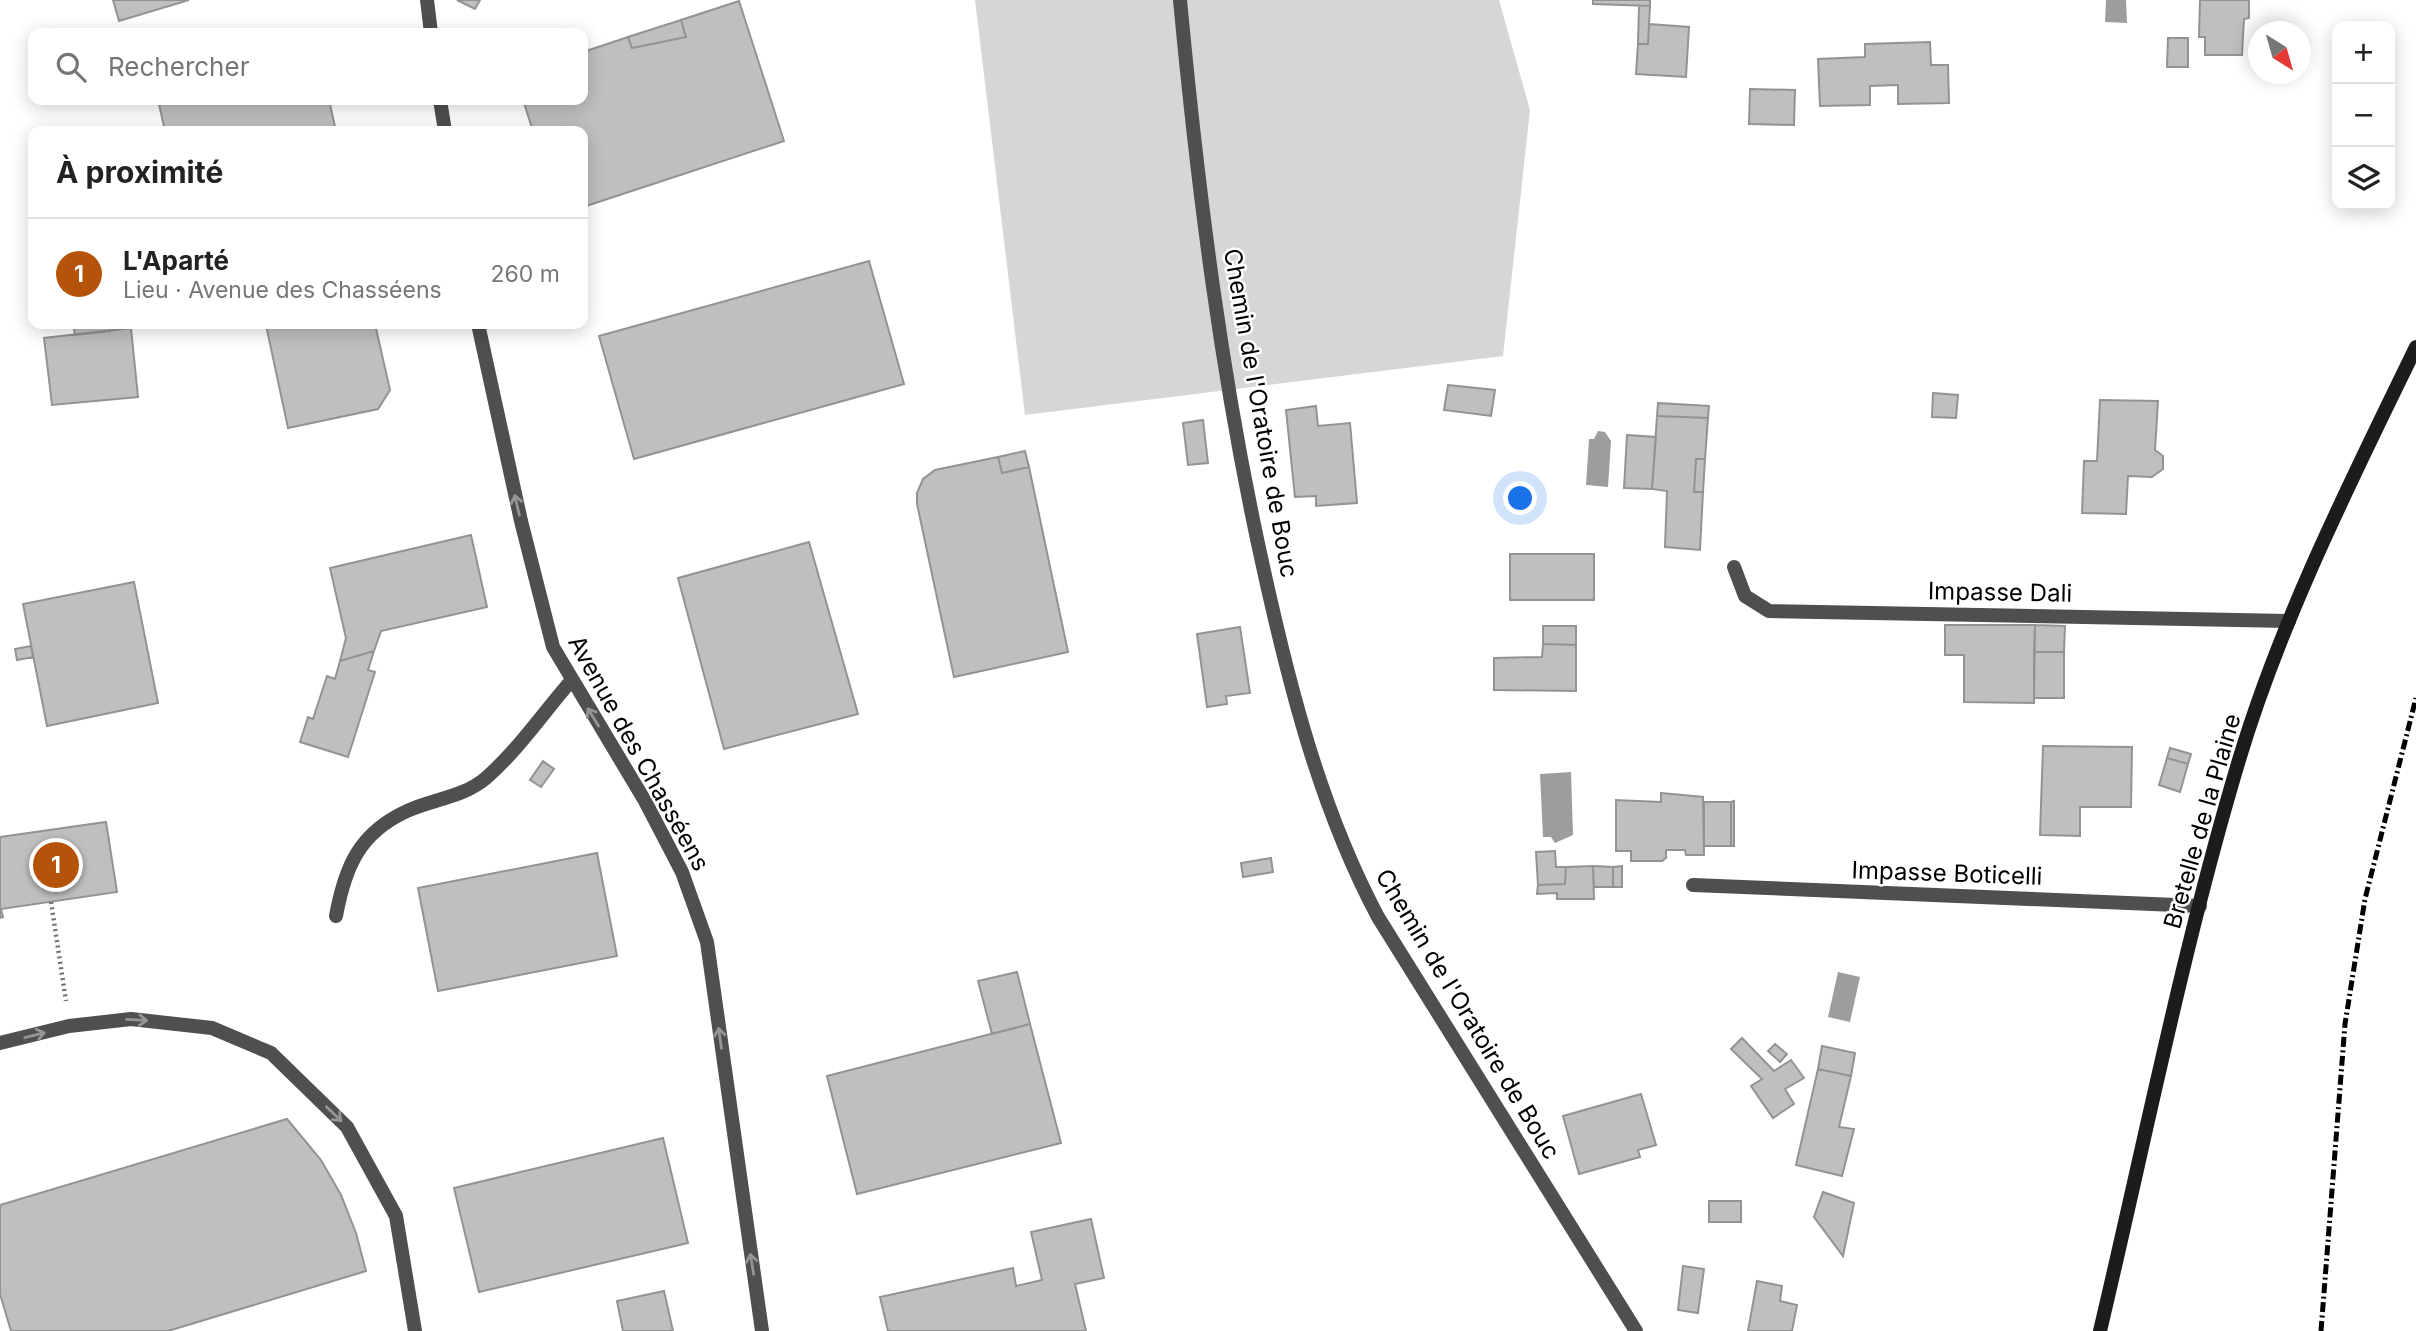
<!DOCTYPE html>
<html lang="fr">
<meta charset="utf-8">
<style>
:root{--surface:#fff;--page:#f6f6f6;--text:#222;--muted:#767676;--line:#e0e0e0;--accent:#b45309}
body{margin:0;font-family:Inter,sans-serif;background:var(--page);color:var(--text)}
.controls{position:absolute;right:21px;top:21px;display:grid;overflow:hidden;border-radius:14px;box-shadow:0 4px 18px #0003}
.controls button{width:63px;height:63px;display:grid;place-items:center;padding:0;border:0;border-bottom:2px solid var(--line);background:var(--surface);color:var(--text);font:35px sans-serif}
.compass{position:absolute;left:2248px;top:21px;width:63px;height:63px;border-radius:50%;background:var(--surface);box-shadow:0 4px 18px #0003;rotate:143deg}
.you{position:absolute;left:1521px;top:499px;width:24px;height:24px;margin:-18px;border:5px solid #fff;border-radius:50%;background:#1a73e8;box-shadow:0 0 0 10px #1a73e833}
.badge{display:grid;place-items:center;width:46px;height:46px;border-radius:50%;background:var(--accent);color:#fff;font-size:23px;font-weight:700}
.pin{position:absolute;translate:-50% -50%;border:4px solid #fff;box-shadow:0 2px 7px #0006}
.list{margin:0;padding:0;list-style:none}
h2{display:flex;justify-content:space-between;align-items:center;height:91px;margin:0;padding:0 28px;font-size:30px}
h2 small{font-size:23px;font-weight:400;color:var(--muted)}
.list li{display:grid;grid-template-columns:46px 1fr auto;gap:21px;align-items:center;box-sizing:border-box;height:112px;padding:0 28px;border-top:2px solid var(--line)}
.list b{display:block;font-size:26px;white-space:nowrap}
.list p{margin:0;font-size:23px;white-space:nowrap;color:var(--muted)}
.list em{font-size:23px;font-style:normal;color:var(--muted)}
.icon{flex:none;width:38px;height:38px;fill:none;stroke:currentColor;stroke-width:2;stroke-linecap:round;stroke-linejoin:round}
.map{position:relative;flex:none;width:2416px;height:1331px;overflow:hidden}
.search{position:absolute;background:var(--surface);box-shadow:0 4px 18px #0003;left:28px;top:28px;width:560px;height:77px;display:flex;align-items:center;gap:18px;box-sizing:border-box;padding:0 24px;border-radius:14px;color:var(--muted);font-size:26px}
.panel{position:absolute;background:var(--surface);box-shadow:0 4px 18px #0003;left:28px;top:126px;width:560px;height:203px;border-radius:14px}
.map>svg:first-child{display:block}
.green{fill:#d6d6d6}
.water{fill:#9d9d9d}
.building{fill:#bfbfbf;stroke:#939393;stroke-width:2}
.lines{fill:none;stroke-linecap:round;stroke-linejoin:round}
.path{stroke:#717171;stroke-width:4.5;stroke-dasharray:2 3.5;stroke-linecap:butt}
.pedestrian{stroke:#4f4f4f;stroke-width:14}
.minor{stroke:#4f4f4f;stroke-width:14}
.secondary{stroke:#1c1c1c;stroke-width:14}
.rail{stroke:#000;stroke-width:5;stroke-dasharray:10 3.5 2 3.5;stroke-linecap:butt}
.oneway{stroke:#959595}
.labels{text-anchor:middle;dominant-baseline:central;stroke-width:5;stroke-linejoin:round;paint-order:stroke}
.street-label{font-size:24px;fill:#000;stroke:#fff}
</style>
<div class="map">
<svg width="2416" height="1331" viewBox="0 0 2416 1331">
<rect width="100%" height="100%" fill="#fff"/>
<!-- green -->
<path class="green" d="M975,0H1499L1530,110L1503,356L1025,415Z"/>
<!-- water -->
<path class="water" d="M2106,0H2126L2127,23L2105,22Z
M1598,431L1605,432L1611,441L1608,487L1586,485L1589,439H1594Z
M1571,772L1573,835L1555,843L1551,837H1543L1540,774Z
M1838,972L1860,977L1850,1022L1828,1017Z"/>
<!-- building -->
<path class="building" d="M113,0H189L119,21Z
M457,0H480L475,9Z
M1593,0H1650V6L1593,4Z
M2200,0H2249V18L2244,19L2242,55H2205V37H2199Z
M739,1L784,141L583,207V131H533L523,100H583V52L628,37L632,48L686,37L681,20Z
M1639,6H1650L1648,44H1638Z
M681,20L686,37L632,48L628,37Z
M1649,24L1689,27L1686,77L1636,74L1638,44H1648Z
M2168,38H2188V67H2167Z
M1930,42L1931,65H1948L1949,103L1898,104V85L1870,86V105L1820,106L1818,59L1865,57V44Z
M1750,89L1795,90L1794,125L1749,124Z
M158,100H329L336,131H165Z
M869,261L904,384L634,459L599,336Z
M73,324H109L110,331L75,335Z
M375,324L390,390L378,409L288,428L266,325Z
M131,328L138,397L52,405L44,338Z
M1448,385L1495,390L1491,416L1444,410Z
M1933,393L1958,395L1956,418L1932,417Z
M2100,400L2158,401L2155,450L2163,456V469L2152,477L2128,476L2126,514L2082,513L2084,461H2097Z
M1658,403L1709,406L1708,418L1657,416Z
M1316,406L1318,426L1350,423L1357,503L1316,506V496L1295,497L1286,410Z
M1657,416L1708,418L1705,459H1696L1694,492H1703L1700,550L1665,547L1667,491L1652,489Z
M1203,420L1208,463L1188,465L1183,423Z
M1627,435L1656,437L1652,489L1624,488Z
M1025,451L1029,467L1002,473L998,457Z
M998,457L1002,473L1029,467L1068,652L954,677L917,504V493L923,479L935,470Z
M1696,459H1705L1703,492H1694Z
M471,535L487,607L381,631L374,651L340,661L346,638L330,568Z
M809,542L858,714L724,749L678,578Z
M1510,554H1594V600H1510Z
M134,582L158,703L47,726L23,604Z
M1945,625H2035L2034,703L1964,702V655H1945Z
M2035,625L2065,626L2064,652H2034Z
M1543,626H1576V645L1543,644Z
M1240,627L1250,693L1226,696L1227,704L1207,707L1197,634Z
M1543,644L1576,645V691L1494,690V658L1542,657Z
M31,646L33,657L17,660L15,649Z
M374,651L368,670L375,672L348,757L300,742L308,717L313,719L327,676L335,679L340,661Z
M2034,652H2064V698H2034Z
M2043,746L2132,747L2131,807H2080V836L2040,835Z
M2170,748L2191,754L2188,764L2167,758Z
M2167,758L2188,764L2180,792L2159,785Z
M543,761L554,769L541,787L530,780Z
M1661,793L1703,797L1704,855H1686L1685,850H1666V858L1662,861H1631V851H1616V800L1661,802Z
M1734,801V846H1731V802Z
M1704,802H1731V846H1704Z
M106,822L117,892L1,909L3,917L0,918V837Z
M1555,851L1556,867H1566L1565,884L1538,885L1536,852Z
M597,853L617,956L438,991L418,888Z
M1271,858L1273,872L1243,877L1241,863Z
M1593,866L1594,899H1557V893L1537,894L1538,885L1565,884L1566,867Z
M1593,866L1613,867V887H1594Z
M1622,866V887H1613V867Z
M1017,972L1030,1024L992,1034L978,981Z
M1030,1024L1061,1143L857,1194L827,1076Z
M1742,1038L1774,1071L1791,1060L1804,1078L1785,1089L1794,1104L1773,1118L1751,1086L1762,1079L1731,1049Z
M1775,1044L1787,1054L1780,1062L1768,1051Z
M1822,1046L1855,1053L1851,1076L1818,1069Z
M1818,1069L1851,1076L1839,1127L1854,1129L1842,1176L1796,1165Z
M1641,1094L1656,1145L1638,1150L1640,1157L1579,1174L1563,1116Z
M287,1119L321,1160L341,1195L356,1233L366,1271L168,1331H11L0,1294V1205Z
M663,1138L688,1243L479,1292L454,1188Z
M1823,1192L1854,1203L1843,1256L1814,1217Z
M1709,1201H1741V1222H1709Z
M1091,1219L1104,1278L1075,1284L1086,1331H888L880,1297L1013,1268L1016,1286L1042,1280L1031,1232Z
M1683,1266L1704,1269L1698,1313L1678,1310Z
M1757,1281L1782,1286L1780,1301L1797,1305L1792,1331H1748Z
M664,1291L673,1331H623L617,1301Z"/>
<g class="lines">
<!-- path -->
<path class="path" d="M51,902L66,1001"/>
<!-- pedestrian -->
<path class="pedestrian" d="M336,916C345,867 359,833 407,811C433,799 464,797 486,778C518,750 543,713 571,681"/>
<!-- minor -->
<path class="minor" d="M427,0L431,33
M1180,0C1198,191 1222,383 1264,571C1290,689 1321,810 1378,917L1636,1331
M440,100L445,131
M478,324L521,521L553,647L645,801L682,872L707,942L762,1331
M1734,567L1745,596L1769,611L2289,621
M1693,885L2200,906
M0,1043L69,1026L131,1019L212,1028L271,1053L347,1127L396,1216L415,1331"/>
<!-- secondary -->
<path class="secondary" d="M2100,1331C2145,1141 2183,947 2239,760C2282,617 2351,481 2416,347"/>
<!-- rail -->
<path class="rail" d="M2321,1331L2345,1024L2365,899L2416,698"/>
</g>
<!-- one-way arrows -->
<defs><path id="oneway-shaft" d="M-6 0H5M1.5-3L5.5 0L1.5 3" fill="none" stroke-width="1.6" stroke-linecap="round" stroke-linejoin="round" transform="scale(1.75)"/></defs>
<g class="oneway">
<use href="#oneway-shaft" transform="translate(517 505) rotate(-103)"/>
<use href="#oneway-shaft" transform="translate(593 717) rotate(-122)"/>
<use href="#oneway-shaft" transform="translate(137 1020) rotate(3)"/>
<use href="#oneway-shaft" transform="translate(35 1035) rotate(-14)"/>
<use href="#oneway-shaft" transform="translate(720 1038) rotate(-98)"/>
<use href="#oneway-shaft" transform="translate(334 1114) rotate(44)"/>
<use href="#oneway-shaft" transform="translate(752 1264) rotate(-99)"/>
</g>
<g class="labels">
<!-- street labels -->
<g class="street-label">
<text transform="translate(1261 413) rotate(80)">Chemin de l'Oratoire de Bouc</text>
<text transform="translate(2000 592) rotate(1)">Impasse Dali</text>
<text transform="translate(639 753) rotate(61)">Avenue des Chasséens</text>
<text transform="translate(2202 821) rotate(-74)">Bretelle de la Plaine</text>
<text transform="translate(1947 873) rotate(2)">Impasse Boticelli</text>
<text transform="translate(1468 1014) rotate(59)">Chemin de l'Oratoire de Bouc</text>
</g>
</g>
</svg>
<div class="controls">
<button>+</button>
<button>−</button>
<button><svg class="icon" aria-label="layers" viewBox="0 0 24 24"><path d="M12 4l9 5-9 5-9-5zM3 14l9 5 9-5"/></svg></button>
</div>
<svg class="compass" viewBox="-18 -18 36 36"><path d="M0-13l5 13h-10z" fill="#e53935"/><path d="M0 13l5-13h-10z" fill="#767676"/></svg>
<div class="you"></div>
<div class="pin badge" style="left:56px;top:865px">1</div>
<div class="search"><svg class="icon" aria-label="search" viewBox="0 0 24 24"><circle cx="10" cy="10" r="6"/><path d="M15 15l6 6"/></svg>Rechercher</div>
<section class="panel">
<h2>À proximité<small></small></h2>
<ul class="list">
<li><span class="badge">1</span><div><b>L'Aparté</b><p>Lieu · Avenue des Chasséens</p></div><em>260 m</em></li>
</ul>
</section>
</div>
